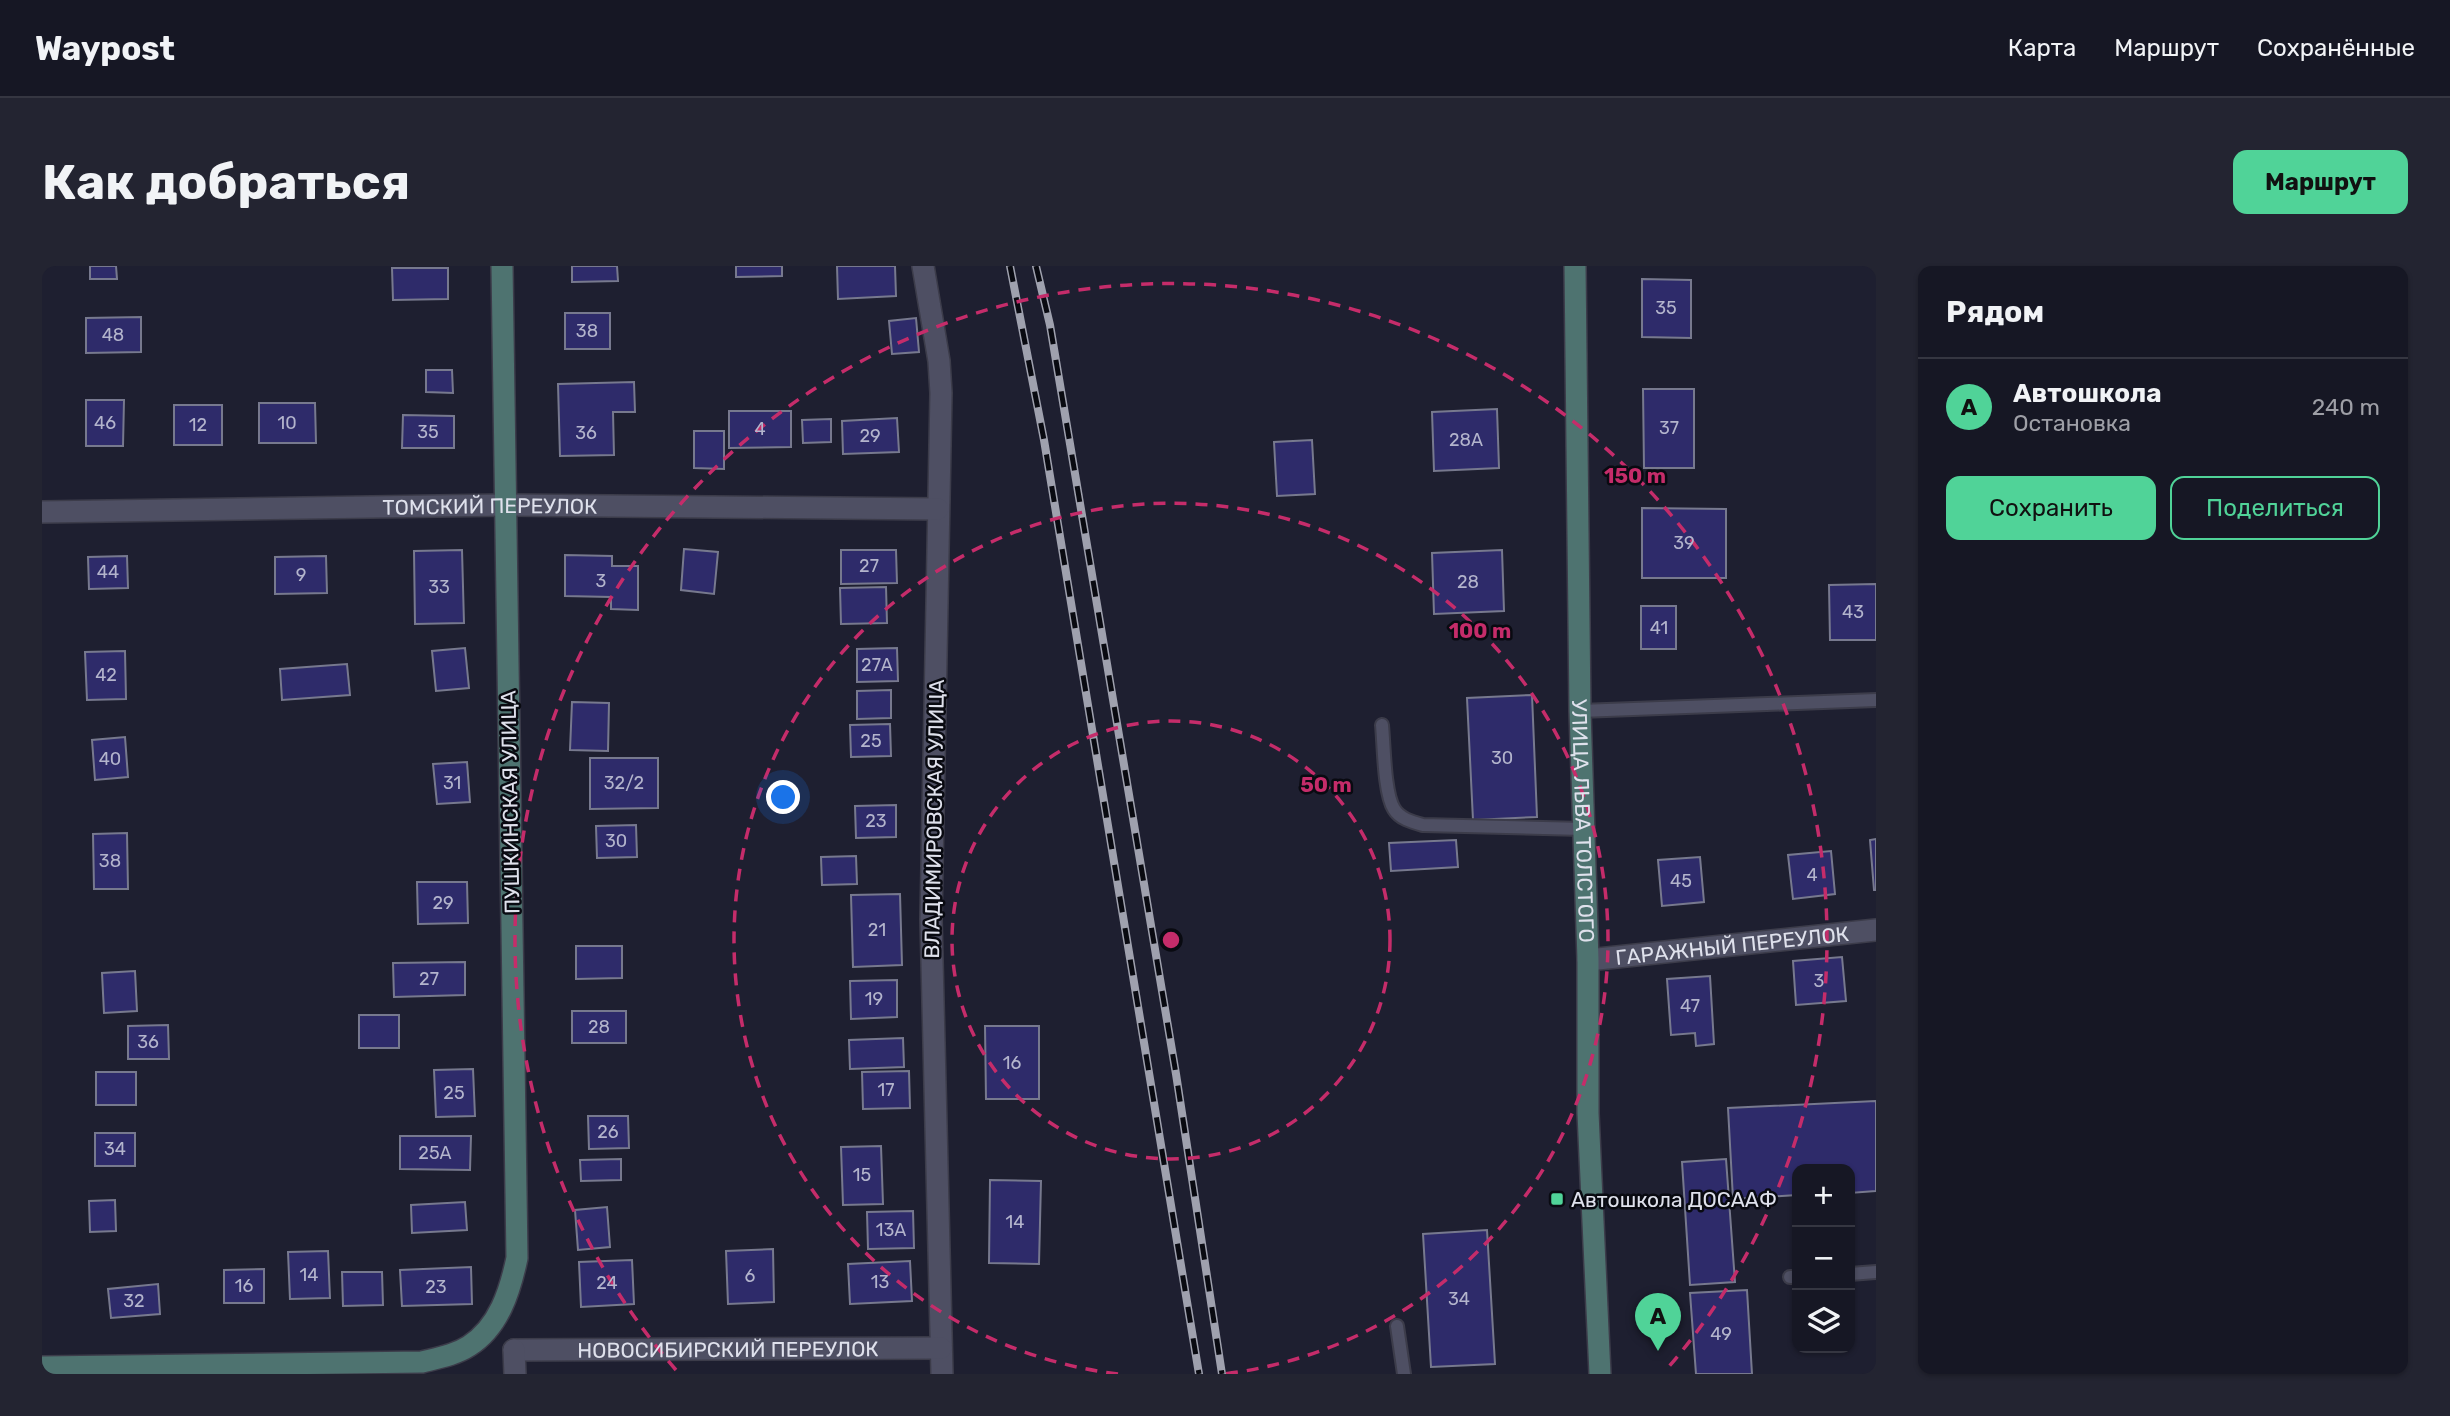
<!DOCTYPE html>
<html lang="ru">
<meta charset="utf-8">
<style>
:root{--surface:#161724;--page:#232431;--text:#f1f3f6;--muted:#9e9fa6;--line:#353641;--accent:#50d398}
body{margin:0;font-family:Rubik,sans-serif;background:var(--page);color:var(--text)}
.controls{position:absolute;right:21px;bottom:21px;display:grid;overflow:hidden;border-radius:14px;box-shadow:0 2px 5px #0004}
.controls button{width:63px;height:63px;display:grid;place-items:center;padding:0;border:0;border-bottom:2px solid var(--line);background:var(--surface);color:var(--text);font:35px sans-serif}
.you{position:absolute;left:742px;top:532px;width:24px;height:24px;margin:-18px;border:5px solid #fff;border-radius:50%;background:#1a73e8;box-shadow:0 0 0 10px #1a73e833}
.badge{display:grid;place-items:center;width:46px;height:46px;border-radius:50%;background:var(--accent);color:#111;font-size:23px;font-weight:700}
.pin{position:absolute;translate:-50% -58px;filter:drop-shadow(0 2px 4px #0008)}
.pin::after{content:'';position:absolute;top:37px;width:24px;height:21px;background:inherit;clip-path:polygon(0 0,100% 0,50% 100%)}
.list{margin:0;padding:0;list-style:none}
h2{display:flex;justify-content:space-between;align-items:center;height:91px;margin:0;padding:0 28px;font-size:30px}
h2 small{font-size:23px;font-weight:400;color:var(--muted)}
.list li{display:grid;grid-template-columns:46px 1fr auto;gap:21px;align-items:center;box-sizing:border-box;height:98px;padding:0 28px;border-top:2px solid var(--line)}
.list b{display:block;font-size:26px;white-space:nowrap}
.list p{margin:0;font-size:23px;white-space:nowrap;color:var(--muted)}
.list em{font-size:23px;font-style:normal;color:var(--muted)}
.actions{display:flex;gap:14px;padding:21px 28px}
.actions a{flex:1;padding:16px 0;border:2px solid var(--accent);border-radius:14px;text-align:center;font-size:24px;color:var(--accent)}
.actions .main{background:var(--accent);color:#111}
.icon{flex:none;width:38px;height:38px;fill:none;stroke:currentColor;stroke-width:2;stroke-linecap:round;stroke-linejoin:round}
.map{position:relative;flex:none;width:1834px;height:1108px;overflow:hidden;border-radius:14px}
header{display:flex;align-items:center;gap:42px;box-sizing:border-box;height:98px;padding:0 35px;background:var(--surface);border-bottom:2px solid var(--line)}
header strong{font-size:33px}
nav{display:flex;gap:38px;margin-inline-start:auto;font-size:24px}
.intro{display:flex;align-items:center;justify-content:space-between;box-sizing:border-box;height:168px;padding:0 42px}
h1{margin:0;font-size:49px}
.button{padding:18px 32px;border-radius:14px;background:var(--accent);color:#111;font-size:24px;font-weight:700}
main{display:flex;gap:42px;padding:0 42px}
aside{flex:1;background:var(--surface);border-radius:14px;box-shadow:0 2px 5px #0004}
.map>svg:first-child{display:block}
.building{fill:#2e2b6a;stroke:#77798e;stroke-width:2}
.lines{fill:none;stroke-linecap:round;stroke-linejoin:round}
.lane-casing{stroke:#3c3c4a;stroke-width:16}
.street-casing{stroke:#3c3c4a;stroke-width:24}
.secondary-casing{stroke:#3c3c4a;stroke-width:24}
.lane{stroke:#4e4f63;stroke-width:12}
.street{stroke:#4e4f63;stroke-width:21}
.secondary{stroke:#4e7370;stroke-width:21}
.rail-casing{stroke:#9fa1ae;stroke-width:8}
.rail{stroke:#090a11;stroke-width:5;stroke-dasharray:16;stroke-linecap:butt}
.ring{fill:none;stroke:#c52c6a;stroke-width:3.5;stroke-dasharray:12 9}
.poi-dot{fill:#50d398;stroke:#090a11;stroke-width:2.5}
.labels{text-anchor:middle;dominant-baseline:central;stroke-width:5;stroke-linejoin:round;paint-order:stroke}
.number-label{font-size:18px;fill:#b3b4cc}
.street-label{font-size:21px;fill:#dfe1ec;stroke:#090a11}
.poi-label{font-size:21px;fill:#dfe1ec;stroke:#090a11;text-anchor:start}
.centre{fill:#c52c6a;stroke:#090a11;stroke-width:3.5}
.ring-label{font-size:21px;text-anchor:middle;font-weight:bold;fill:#c52c6a;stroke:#090a11;stroke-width:5;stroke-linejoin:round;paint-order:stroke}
</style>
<header>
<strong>Waypost</strong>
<nav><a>Карта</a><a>Маршрут</a><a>Сохранённые</a></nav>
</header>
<div class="intro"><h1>Как добраться</h1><a class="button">Маршрут</a></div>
<main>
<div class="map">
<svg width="1834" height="1108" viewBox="0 0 1834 1108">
<rect width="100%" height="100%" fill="#1e1f30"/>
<!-- building -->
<path class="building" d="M48,0H74L75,13H48Z
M530,0H575L576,15L530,16Z
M694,0H740V10L694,11Z
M795,0H853L854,30L796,33Z
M350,2H406V33L351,34Z
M1600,13L1649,14V72L1600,71Z
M523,47H568V83H523Z
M99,51V86L44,87V52Z
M874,52L877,86L850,88L847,55Z
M384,104H410L411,127L384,126Z
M592,116L593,146H571L572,189L518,190L516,118Z
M1601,123H1652V202H1602Z
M44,134H82L81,180H44Z
M217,137H273L274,177H217Z
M132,139H180V179H132Z
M1455,143L1457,202L1392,205L1390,146Z
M687,145H749V181L687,182Z
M361,149L412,150V182H360Z
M855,152L857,186L801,188L800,155Z
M789,153V176L761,177L760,154Z
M652,165H682V203L652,202Z
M1270,174L1273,228L1235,230L1232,176Z
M1600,242L1684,243V312H1600Z
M642,283L676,286L672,328L639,324Z
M420,284L422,357L373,358L372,285Z
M799,284H854L855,317L799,318Z
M1460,284L1462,345L1392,348L1390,287Z
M523,289L570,290V300H596V344L569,343V331L523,330Z
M85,290L86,322L47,323L46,291Z
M284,290L285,327L233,328V291Z
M1834,318V374H1788L1787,319Z
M844,321L845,357L799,358L798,322Z
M1599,340H1634V383H1599Z
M423,382L427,422L394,425L390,385Z
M855,382L856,415L815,416V383Z
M83,385L84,433L45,434L43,386Z
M305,398L308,429L240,434L238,403Z
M849,424V452L815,453V425Z
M1490,429L1495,551L1431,554L1425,432Z
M530,436L567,437L566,485L528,484Z
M848,458L849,490L809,491L808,459Z
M83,471L86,511L53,514L50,474Z
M548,492H616V542L548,543Z
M425,496L428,536L395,538L391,498Z
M854,539V571L814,572L813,540Z
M594,559L595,591L555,592L554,560Z
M85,567L86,623H52L51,568Z
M1834,573V624H1832L1828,574Z
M1414,574L1416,601L1349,605L1347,577Z
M1789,585L1793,628L1751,633L1746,589Z
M814,590L815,618L780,619L779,591Z
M1658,591L1662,636L1620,640L1616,594Z
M375,616H425L426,657L376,658Z
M858,628L860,699L811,701L809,629Z
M534,680H580V712L534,713Z
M1800,691L1804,735L1754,739L1751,695Z
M423,696V729L352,731L351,697Z
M93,705L95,745L62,747L60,707Z
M1668,710L1672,778L1654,780L1653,767L1629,769L1625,713Z
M855,714V751L809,753L808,715Z
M530,745H584V777H530Z
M317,749H357V782H317Z
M126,759L127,793H86V760Z
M943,760H997V833H944Z
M861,772L862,801L808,803L807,774Z
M431,803L433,850L394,851L392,804Z
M867,805L868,842L821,843L820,806Z
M54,806H94V839H54Z
M1834,835V925L1808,927V903H1755V929L1691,933L1686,842Z
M546,850H586L587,882L547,883Z
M53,867H93V900H53Z
M358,870H429L428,904L358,903Z
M839,880L841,938L801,939L799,881Z
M579,893V914L539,915L538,894Z
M1684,893L1693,1016L1648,1019L1640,896Z
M948,914L999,915L997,998L947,997Z
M73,934L74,965L48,966L47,935Z
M423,936L425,964L370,967L369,939Z
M565,941L568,981L536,984L533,944Z
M871,945L872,982L826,983L825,946Z
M1445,964L1453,1098L1389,1101L1381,968Z
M731,983L732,1036L686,1038L684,985Z
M286,985L288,1032L248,1033L246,986Z
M590,994L592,1038L539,1041L537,996Z
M868,995L870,1035L808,1038L806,998Z
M429,1001L430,1038L360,1040L358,1004Z
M222,1003V1037H182V1004Z
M300,1006H340L341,1039L301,1040Z
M116,1018L118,1048L69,1052L66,1023Z
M1705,1024L1710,1108H1654L1648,1027Z"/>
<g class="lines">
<defs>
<path id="lane" d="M1538,445L1834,434
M1340,459C1342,479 1342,527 1352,543C1358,553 1370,556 1381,559L1541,563
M1808,1008L1834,1006
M1748,1011H1755
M1355,1060L1362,1108"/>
<g id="street">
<path d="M881,0L897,95L899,127L889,653L900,1108"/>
<path id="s1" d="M0,246L463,239L896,243"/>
<path id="s2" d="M1546,694L1834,664"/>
<path id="s3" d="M472,1084L899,1082"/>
<path d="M472,1084L473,1108"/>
</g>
<g id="secondary">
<path id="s4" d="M1533,0L1538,445L1546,694V847L1558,1108"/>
<path d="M0,1101L380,1096C396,1092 413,1089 427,1080C457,1061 468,1025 475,992L460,0"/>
</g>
</defs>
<!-- lane casing -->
<use href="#lane" class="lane-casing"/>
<!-- street casing -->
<use href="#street" class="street-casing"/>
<!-- secondary casing -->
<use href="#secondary" class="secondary-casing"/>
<!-- lane -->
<use href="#lane" class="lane"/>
<!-- street -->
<use href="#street" class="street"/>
<!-- secondary -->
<use href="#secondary" class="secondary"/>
<defs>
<path id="rail" d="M968,0L1002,174L1157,1108
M994,0L1008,59L1134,808L1180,1108"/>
</defs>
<!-- rail casing -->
<use href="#rail" class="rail-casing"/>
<!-- rail -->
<use href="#rail" class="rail"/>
</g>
<!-- distance rings -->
<g class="ring">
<circle cx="1129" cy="674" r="219"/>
<path d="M1076 1108A437 437 0 1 1 1182 1108"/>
<path d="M634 1104A656 656 0 1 1 1624 1104"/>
</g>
<!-- markers -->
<rect class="poi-dot" x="1508" y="926" width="14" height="14" rx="3.5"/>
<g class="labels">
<!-- number labels -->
<g class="number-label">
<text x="1624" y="42">35</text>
<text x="545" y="65">38</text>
<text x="71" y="69">48</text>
<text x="63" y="157">46</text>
<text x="245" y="157">10</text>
<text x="156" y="159">12</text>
<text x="1627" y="162">37</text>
<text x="718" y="163">4</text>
<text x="386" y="166">35</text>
<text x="544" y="167">36</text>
<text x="828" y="170">29</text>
<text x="1424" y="174">28А</text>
<text x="1642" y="277">39</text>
<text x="827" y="300">27</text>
<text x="66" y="306">44</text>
<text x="259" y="309">9</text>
<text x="559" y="315">3</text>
<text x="1426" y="316">28</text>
<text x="397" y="321">33</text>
<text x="1811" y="346">43</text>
<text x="1617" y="362">41</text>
<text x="835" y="399">27А</text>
<text x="64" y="409">42</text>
<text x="829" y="475">25</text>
<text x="1460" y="492">30</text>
<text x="68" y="493">40</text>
<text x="410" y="517">31</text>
<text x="582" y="517">32/2</text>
<text x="834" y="555">23</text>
<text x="574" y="575">30</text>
<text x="68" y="595">38</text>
<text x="1770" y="609">4</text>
<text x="1639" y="615">45</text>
<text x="401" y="637">29</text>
<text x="835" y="664">21</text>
<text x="387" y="713">27</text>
<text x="1777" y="715">3</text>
<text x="832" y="733">19</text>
<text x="1648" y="740">47</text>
<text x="557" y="761">28</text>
<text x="106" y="776">36</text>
<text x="970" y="797">16</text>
<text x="844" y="824">17</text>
<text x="412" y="827">25</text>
<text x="566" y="866">26</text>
<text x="73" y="883">34</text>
<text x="393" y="887">25А</text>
<text x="820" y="909">15</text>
<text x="973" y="956">14</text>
<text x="849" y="964">13А</text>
<text x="267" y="1009">14</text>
<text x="708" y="1010">6</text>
<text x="838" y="1016">13</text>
<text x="565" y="1017">24</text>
<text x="202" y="1020">16</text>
<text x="394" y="1021">23</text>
<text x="1417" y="1033">34</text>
<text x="92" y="1035">32</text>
<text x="1679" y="1068">49</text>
</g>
<!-- street labels -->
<g class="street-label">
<text stroke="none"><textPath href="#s1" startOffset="448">ТОМСКИЙ ПЕРЕУЛОК</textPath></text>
<text transform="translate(468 536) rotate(-91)">ПУШКИНСКАЯ УЛИЦА</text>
<text transform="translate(892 553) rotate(-89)">ВЛАДИМИРОВСКАЯ УЛИЦА</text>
<text stroke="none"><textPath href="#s4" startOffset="555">УЛИЦА ЛЬВА ТОЛСТОГО</textPath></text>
<text stroke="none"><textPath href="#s2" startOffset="145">ГАРАЖНЫЙ ПЕРЕУЛОК</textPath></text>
<text stroke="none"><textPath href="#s3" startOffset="214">НОВОСИБИРСКИЙ ПЕРЕУЛОК</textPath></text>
</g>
<!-- poi labels -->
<g class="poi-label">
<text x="1529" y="933">Автошкола ДОСААФ</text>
</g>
</g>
<circle cx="1129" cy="674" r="10" class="centre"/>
<g class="ring-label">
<text x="1593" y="217">150 m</text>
<text x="1438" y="372">100 m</text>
<text x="1284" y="526">50 m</text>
</g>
</svg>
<div class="controls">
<button>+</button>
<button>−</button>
<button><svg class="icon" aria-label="layers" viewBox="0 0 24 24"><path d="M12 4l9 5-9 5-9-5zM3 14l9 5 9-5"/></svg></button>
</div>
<div class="you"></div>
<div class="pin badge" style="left:1616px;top:1085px">A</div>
</div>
<aside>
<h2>Рядом<small></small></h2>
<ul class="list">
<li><span class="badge">A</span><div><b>Автошкола</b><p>Остановка</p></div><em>240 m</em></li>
</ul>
<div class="actions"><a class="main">Сохранить</a><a>Поделиться</a></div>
</aside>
</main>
